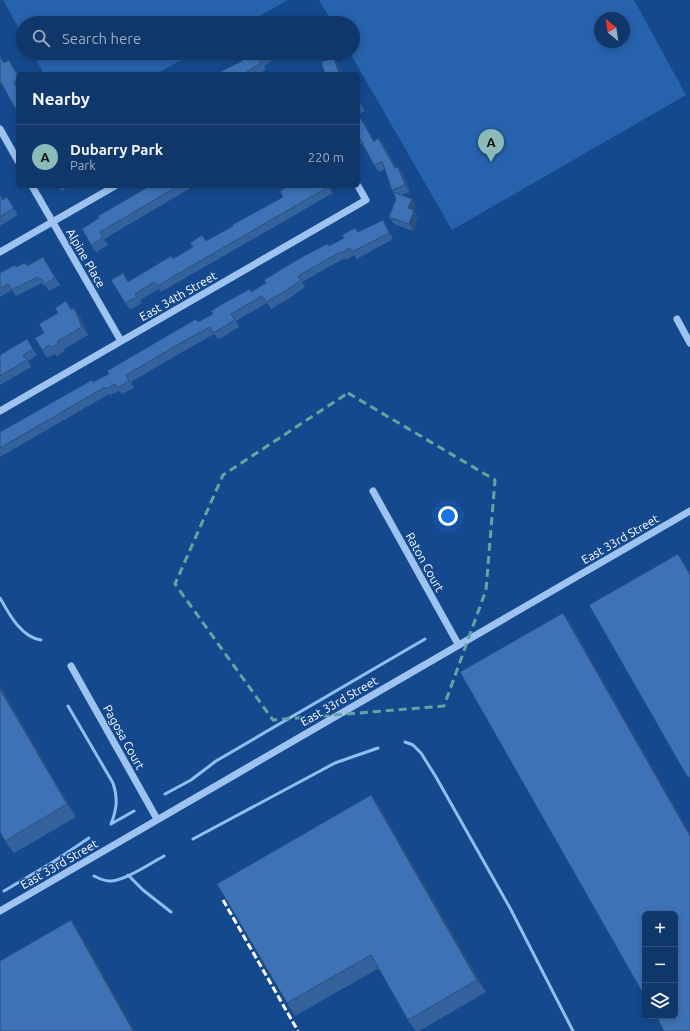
<!DOCTYPE html>
<meta charset="utf-8">
<style>
:root{--surface:#10376a;--page:#193f70;--text:#f1f3f6;--muted:#9cacc1;--line:#30517e;--accent:#8bbbb9}
body{margin:0;font-family:Ubuntu,sans-serif;background:var(--page);color:var(--text)}
.controls{position:absolute;right:12px;bottom:12px;display:grid;overflow:hidden;border-radius:6px;box-shadow:0 2px 6px #0003}
.controls button{width:36px;height:36px;display:grid;place-items:center;padding:0;border:0;border-bottom:1px solid var(--line);background:var(--surface);color:var(--text);font:20px sans-serif}
.compass{position:absolute;left:594px;top:12px;width:36px;height:36px;border-radius:50%;background:var(--surface);box-shadow:0 2px 6px #0003;rotate:331deg}
.you{position:absolute;left:448px;top:516px;width:14px;height:14px;margin:-10px;border:3px solid #fff;border-radius:50%;background:#1a73e8;box-shadow:0 0 0 6px #1a73e833}
.badge{display:grid;place-items:center;width:26px;height:26px;border-radius:50%;background:var(--accent);color:#111;font-size:13px;font-weight:700}
.pin{position:absolute;translate:-50% -33px;filter:drop-shadow(0 1px 2px #0008)}
.pin::after{content:'';position:absolute;top:21px;width:14px;height:12px;background:inherit;clip-path:polygon(0 0,100% 0,50% 100%)}
.list{margin:0;padding:0;list-style:none}
h2{display:flex;justify-content:space-between;align-items:center;height:52px;margin:0;padding:0 16px;font-size:17px}
h2 small{font-size:13px;font-weight:400;color:var(--muted)}
.list li{display:grid;grid-template-columns:26px 1fr auto;gap:12px;align-items:center;box-sizing:border-box;height:64px;padding:0 16px;border-top:1px solid var(--line)}
.list b{display:block;font-size:15px;white-space:nowrap}
.list p{margin:0;font-size:13px;white-space:nowrap;color:var(--muted)}
.list em{font-size:13px;font-style:normal;color:var(--muted)}
.icon{flex:none;width:22px;height:22px;fill:none;stroke:currentColor;stroke-width:2;stroke-linecap:round;stroke-linejoin:round}
.map{position:relative;flex:none;width:690px;height:1031px;overflow:hidden}
.search{position:absolute;background:var(--surface);box-shadow:0 2px 6px #0003;left:16px;top:16px;width:344px;height:44px;display:flex;align-items:center;gap:10px;box-sizing:border-box;padding:0 14px;border-radius:22px;color:var(--muted);font-size:15px}
.panel{position:absolute;background:var(--surface);box-shadow:0 2px 6px #0003;left:16px;top:72px;width:344px;height:116px;border-radius:6px}
.map>svg:first-child{display:block}
.green{fill:#2762ac;fill-rule:evenodd}
.lines{fill:none;stroke-linecap:round;stroke-linejoin:round}
.stream{stroke:#90bef3;stroke-width:3}
.minor{stroke:#9ec3f0;stroke-width:7}
.rail{stroke:#fff;stroke-width:3;stroke-dasharray:7 3;stroke-linecap:butt}
.wall{fill:#34629d}
.shaded-wall{fill:#2b507f}
.building{fill:#3d72b6;stroke:#2b507f}
.marked{fill:none;stroke:#63a6a1;stroke-width:3;stroke-dasharray:8 5;stroke-linejoin:round}
.labels{text-anchor:middle;dominant-baseline:central;stroke-width:3;stroke-linejoin:round;paint-order:stroke}
.street-label{font-size:12px;fill:#fff;stroke:#15498d}
</style>
<div class="map">
<svg width="690" height="1031" viewBox="0 0 690 1031">
<rect width="100%" height="100%" fill="#15498d"/>
<!-- green -->
<path class="green" d="M3,0H288L247,23H23V36Z
M319,0H634L686,95L452,230L350,53H353V23H333ZM600,18H624V42H600Z
M32,53H194L156,74H44Z"/>
<g class="lines">
<!-- stream -->
<path class="stream" d="M0,598C9,614 21,637 41,640
M68,706L113,783C118,798 117,809 111,824
M405,742L413,745L421,753L436,777L510,908L573,1031
M165,794L191,780L216,761L425,639
M111,824L134,811
M193,839L335,763L378,748
M53,862L89,838
M128,875L143,890L171,912
M94,876C98,878 104,881 109,881C123,882 151,863 164,856
M4,891L53,862L59,865"/>
<!-- minor -->
<path class="minor" d="M0,129L18,161
M32,186L121,341
M0,252L115,186
M677,319L690,343
M0,411L366,200L358,186
M373,491L458,644
M71,666L157,819
M0,911L690,511"/>
<!-- rail -->
<path class="rail" d="M223,900L298,1031"/>
</g>
<!-- wall -->
<path class="wall" d="M238,53H267L272,61L264,66L266,69L258,74H216L242,61Z
M309,53H327L321,61Z
M0,55L4,63L14,67L18,75V113L0,81Z
M358,98L365,111L359,114L374,141L378,138L383,144L396,167L403,173L410,192L401,195L412,199L416,206L414,211L418,217L413,231L394,224L389,217L396,199L394,193L392,190L385,169L379,172L374,165L362,144L361,145L358,141Z
M59,186H69L62,191Z
M150,186H194L104,239L108,245L96,252L91,245L99,218Z
M328,186L333,193L161,292L159,289L140,300L142,303L130,310L125,303L129,282L171,256L173,259L206,241Z
M0,195L3,200L7,197L18,215L0,226Z
M387,227L393,239L357,259L354,255L346,260L345,258L302,282L305,287L291,297L271,309L267,303L236,321L239,327L226,335L218,339L214,334L184,351L131,382L134,388L122,394L119,391L110,395L109,394L0,457V432L109,374L266,283L329,246L358,232Z
M43,257L60,285L49,291L45,285L44,286L42,283L16,296L12,290L0,297V273L15,265L16,267L25,263L27,266Z
M66,301L72,309L80,316L88,335L64,349L65,351L57,356L55,354L47,358L42,350L44,333Z
M27,339L37,355L28,361L31,367L0,385V355Z
M0,686L76,817L14,853L5,841Z
M371,795L380,808L486,992L419,1031H416L408,1020L379,968L295,1016L287,1003Z"/>
<!-- shaded-wall -->
<path class="shaded-wall" d="M318,53H327L321,61L317,55Z
M334,58L339,64L342,74H339Z
M9,60L14,67L18,75V77Z
M358,113L378,148L374,142L358,114Z
M378,138L383,144L400,174L395,168Z
M398,167L403,173L410,192L405,185Z
M412,199L416,206L414,211L418,217L413,231L409,224L408,208Z
M383,220L387,227L393,239L389,233Z
M74,308L80,316L88,335L82,327Z
M678,554L687,567L690,572V575Z
M563,613L572,626L690,833V836Z
M0,686L76,817L67,804L0,689Z
M371,795L380,808L486,992L477,980Z
M71,920L80,933L135,1031H133Z"/>
<!-- building -->
<path class="building" d="M238,53H266L267,55L259,60L261,63L243,74H216L242,61Z
M0,57L4,63L9,60L18,77V80L14,82L18,90V113L0,81Z
M334,58L339,74H325L321,62Z
M358,99L361,104L358,106Z
M358,114L374,142L378,138L395,168L398,167L405,185L392,190L382,161L374,165L359,137H358Z
M150,186H178L100,232L103,238L91,245L82,229L99,218L98,216Z
M288,186H328V187L157,286L154,282L135,294L137,297L125,303L111,280L123,273L128,282L171,256L173,259L193,247L190,243L202,235L206,241L233,226L232,225L283,197L280,191Z
M393,192L412,199L408,208L414,210L409,224L389,217L396,199Z
M0,195L3,200L7,197L14,208L0,217Z
M383,220L389,233L352,252L350,248L341,253L340,252L298,276L301,280L287,290L266,302L262,296L231,314L235,320L222,328L213,333L210,327L179,344L126,375L129,381L117,388L115,384L106,389L105,387L0,448V432L92,380L93,382L109,374L107,371L196,319L198,322L213,314L211,311L224,303L250,289L251,292L266,283L264,280L302,257L327,244L329,246L344,238L342,235L355,228L358,232Z
M43,257L55,278L45,284L41,279L39,280L38,277L11,290L8,284L0,288V273L15,265L16,267L25,263L27,266Z
M66,301L71,310L74,308L82,327L58,341L59,343L51,348L50,345L42,350L35,338L44,333L39,324L58,313L55,308Z
M27,339L33,349L23,355L27,360L0,376V355Z
M678,554L690,575V777L688,778L589,605Z
M563,613L690,836V1031H664L656,1016H675V914H645V997L460,672Z
M0,689L67,804L5,841L0,832Z
M371,795L477,980L408,1020L371,955L287,1003L217,884Z
M71,920L133,1031H0V961Z"/>
<!-- marked area -->
<path class="marked" d="M348,393L495,480L486,590L444,706L273,720L175,584L223,475Z"/>
<g class="labels">
<!-- street labels -->
<g class="street-label">
<text transform="translate(86 258) rotate(60)">Alpine Place</text>
<text transform="translate(178 296) rotate(-30)">East 34th Street</text>
<text transform="translate(620 539) rotate(-30)">East 33rd Street</text>
<text transform="translate(425 562) rotate(61)">Raton Court</text>
<text transform="translate(339 701) rotate(-30)">East 33rd Street</text>
<text transform="translate(124 737) rotate(61)">Pagosa Court</text>
<text transform="translate(59 864) rotate(-30)">East 33rd Street</text>
</g>
</g>
</svg>
<div class="controls">
<button>+</button>
<button>−</button>
<button><svg class="icon" aria-label="layers" viewBox="0 0 24 24"><path d="M12 4l9 5-9 5-9-5zM3 14l9 5 9-5"/></svg></button>
</div>
<svg class="compass" viewBox="-18 -18 36 36"><path d="M0-13l5 13h-10z" fill="#e53935"/><path d="M0 13l5-13h-10z" fill="#9cacc1"/></svg>
<div class="you"></div>
<div class="pin badge" style="left:491px;top:162px">A</div>
<div class="search"><svg class="icon" aria-label="search" viewBox="0 0 24 24"><circle cx="10" cy="10" r="6"/><path d="M15 15l6 6"/></svg>Search here</div>
<section class="panel">
<h2>Nearby<small></small></h2>
<ul class="list">
<li><span class="badge">A</span><div><b>Dubarry Park</b><p>Park</p></div><em>220 m</em></li>
</ul>
</section>
</div>
